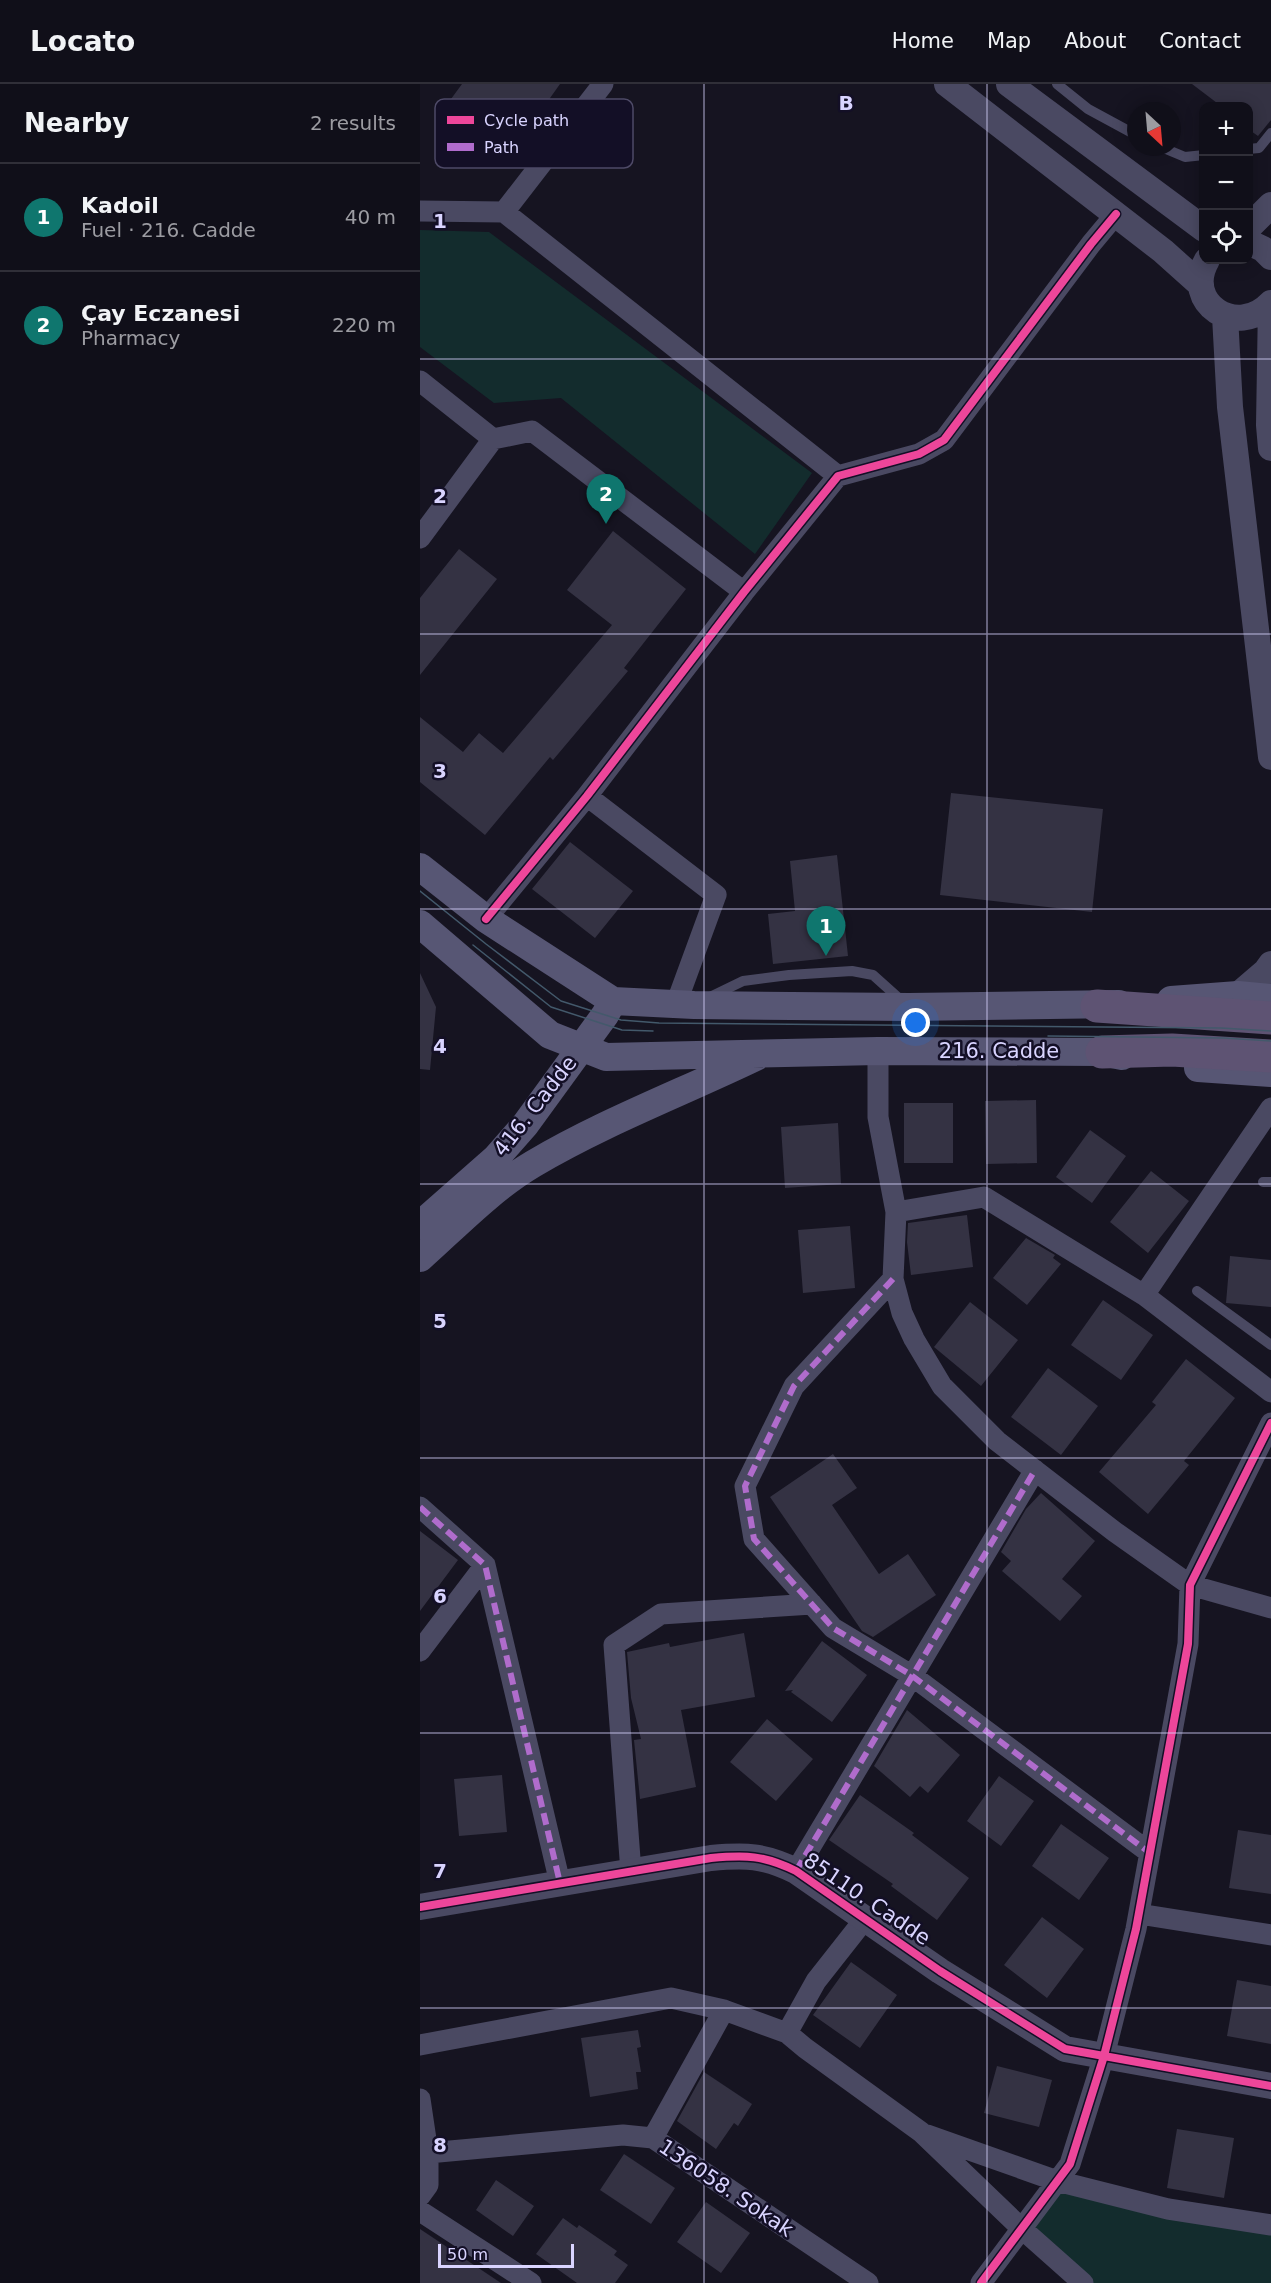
<!DOCTYPE html>
<meta charset="utf-8">
<style>
:root{--surface:#100f19;--page:#191822;--text:#f1f3f6;--muted:#9c9ca2;--line:#302f38;--accent:#0f766e}
body{margin:0;font-family:"DejaVu Sans",sans-serif;background:var(--page);color:var(--text)}
.controls{position:absolute;right:18px;top:18px;display:grid;overflow:hidden;border-radius:12px;box-shadow:0 3px 15px #0003}
.controls button{width:54px;height:54px;display:grid;place-items:center;padding:0;border:0;border-bottom:2px solid var(--line);background:var(--surface);color:var(--text);font:30px sans-serif}
.compass{position:absolute;left:707px;top:18px;width:54px;height:54px;border-radius:50%;background:var(--surface);box-shadow:0 3px 15px #0003;rotate:154deg}
.scale{position:absolute;left:18px;bottom:15px;width:136px;box-sizing:border-box;padding-left:6px;border:3px solid #d9d4ff;border-top:0;font-size:16px;line-height:21px;white-space:nowrap;color:#d9d4ff;-webkit-text-stroke:4px #130f26;paint-order:stroke}
.you{position:absolute;left:496px;top:939px;width:21px;height:21px;margin:-15px;border:4px solid #fff;border-radius:50%;background:#1a73e8;box-shadow:0 0 0 9px #1a73e833}
.badge{display:grid;place-items:center;width:39px;height:39px;border-radius:50%;background:var(--accent);color:#fff;font-size:20px;font-weight:700}
.pin{position:absolute;translate:-50% -50px;filter:drop-shadow(0 2px 3px #0008)}
.pin::after{content:'';position:absolute;top:32px;width:21px;height:18px;background:inherit;clip-path:polygon(0 0,100% 0,50% 100%)}
.list{margin:0;padding:0;list-style:none}
h2{display:flex;justify-content:space-between;align-items:center;height:78px;margin:0;padding:0 24px;font-size:26px}
h2 small{font-size:20px;font-weight:400;color:var(--muted)}
.list li{display:grid;grid-template-columns:39px 1fr auto;gap:18px;align-items:center;box-sizing:border-box;height:108px;padding:0 24px;border-top:2px solid var(--line)}
.list b{display:block;font-size:22px;white-space:nowrap}
.list p{margin:0;font-size:20px;white-space:nowrap;color:var(--muted)}
.list em{font-size:20px;font-style:normal;color:var(--muted)}
.icon{flex:none;width:33px;height:33px;fill:none;stroke:currentColor;stroke-width:2;stroke-linecap:round;stroke-linejoin:round}
.map{position:relative;flex:none;width:851px;height:2199px;overflow:hidden}
header{display:flex;align-items:center;gap:36px;box-sizing:border-box;height:84px;padding:0 30px;background:var(--surface);border-bottom:2px solid var(--line)}
header strong{font-size:28px}
nav{display:flex;gap:33px;margin-inline-start:auto;font-size:21px}
main{display:flex}
aside{flex:1;background:var(--surface)}
.map>svg:first-child{display:block}
.green{fill:#132c2d}
.building{fill:#343243}
.lines{fill:none;stroke-linecap:round;stroke-linejoin:round}
.service{stroke:#4a4962;stroke-width:10}
.minor{stroke:#4a4962;stroke-width:21}
.tertiary{stroke:#4a4962;stroke-width:26}
.secondary{stroke:#575674;stroke-width:28}
.primary{stroke:#5e5373;stroke-width:33}
.tram{stroke:#43596b;stroke-width:1.5}
.quiet{stroke:#b06ccc;stroke-width:6;stroke-dasharray:12 6;stroke-linecap:butt}
.cycleway-casing{stroke:#130f26;stroke-width:11}
.cycleway{stroke:#ed469a;stroke-width:8}
.grid{fill:none;stroke:#d9d4ff;stroke-width:1.5;stroke-opacity:0.55}
.labels{text-anchor:middle;dominant-baseline:central;stroke-width:5;stroke-linejoin:round;paint-order:stroke}
.street-label{font-size:21px;fill:#d9d4ff;stroke:#130f26}
.key{fill:#130f26;stroke:#4e4a67;stroke-width:1.5}
.key-label{font-size:16px;fill:#d9d4ff}
.grid-label{font-size:20px;text-anchor:middle;font-weight:bold;fill:#d9d4ff;stroke:#130f26;stroke-width:5;stroke-linejoin:round;paint-order:stroke}
</style>
<header>
<strong>Locato</strong>
<nav><a>Home</a><a>Map</a><a>About</a><a>Contact</a></nav>
</header>
<main>
<aside>
<h2>Nearby<small>2 results</small></h2>
<ul class="list">
<li><span class="badge">1</span><div><b>Kadoil</b><p>Fuel · 216. Cadde</p></div><em>40 m</em></li>
<li><span class="badge">2</span><div><b>Çay Eczanesi</b><p>Pharmacy</p></div><em>220 m</em></li>
</ul>
</aside>
<div class="map">
<svg width="851" height="2199" viewBox="0 0 851 2199">
<rect width="100%" height="100%" fill="#161421"/>
<!-- green -->
<path class="green" d="M0,146L69,148L392,389L335,470L141,314L74,319L0,263Z
M642,2106L851,2145V2199H670L614,2144Z"/>
<!-- building -->
<path class="building" d="M42,0H140L96,62L31,15Z
M772,0H851V36L838,52L828,45V22H801Z
M193,447L266,505L204,584L208,587L133,676L130,673L65,751L0,698V633L43,668L59,649L83,669L192,541L147,506Z
M39,465L77,495L0,591V514Z
M531,709L683,725L672,828L520,811Z
M150,758L213,807L175,854L112,805Z
M417,771L428,872L353,880L348,830L375,827L370,777Z
M0,889L16,923L10,986L0,985Z
M616,1016L617,1079L566,1080L565,1017Z
M484,1019H533V1079H484Z
M418,1039L421,1100L365,1104L361,1043Z
M670,1046L706,1072L672,1119L636,1093Z
M731,1087L769,1117L728,1169L690,1138Z
M547,1131L553,1183L491,1191L487,1158L488,1139Z
M430,1142L435,1204L383,1209L378,1146Z
M606,1154L635,1171L633,1174L641,1180L607,1221L573,1194Z
M810,1172L851,1176V1223L806,1219Z
M683,1216L733,1251L701,1296L651,1261Z
M550,1218L598,1256L561,1302L514,1263Z
M766,1275L815,1314L764,1377L769,1381L728,1430L679,1388L736,1321L732,1318Z
M628,1284L678,1322L641,1371L591,1333Z
M413,1370L437,1404L412,1421L459,1490L488,1470L516,1511L453,1553L442,1547L350,1413Z
M621,1409L675,1457L642,1495L662,1512L640,1537L582,1487L591,1477L581,1468L606,1425Z
M0,1447L38,1476L0,1527Z
M324,1549L335,1613L261,1626L276,1703L220,1715L214,1656L221,1655L211,1614L207,1568L249,1559L250,1563Z
M402,1557L447,1591L412,1638L371,1608L373,1606L365,1607Z
M487,1626L540,1671L508,1709L500,1702L490,1713L454,1682Z
M347,1635L393,1675L356,1717L310,1678Z
M82,1691L87,1748L39,1752L34,1695Z
M579,1692L614,1717L581,1762L547,1737Z
M440,1711L494,1749L492,1751L549,1794L517,1836L471,1802L473,1800L409,1756Z
M641,1740L689,1774L659,1816L612,1782Z
M818,1746L851,1751V1810L809,1804Z
M622,1833L664,1865L627,1914L584,1881Z
M431,1878L477,1911L440,1964L393,1931Z
M817,1896L851,1902V1960L807,1952Z
M218,1946L221,1963L217,1964L221,1988H216L218,2005L170,2013L161,1954Z
M577,1982L632,1996L619,2043L564,2029Z
M284,1988L332,2020L318,2042L314,2039L296,2065L257,2037Z
M757,2045L814,2054L804,2114L747,2104Z
M204,2070L255,2104L231,2140L180,2106Z
M76,2096L114,2122L93,2152L56,2126Z
M286,2118L330,2149L301,2189L257,2158Z
M143,2134L157,2144L159,2141L197,2167L194,2171L208,2181L195,2199H157L116,2170Z
M0,2145L81,2199H0Z"/>
<g class="lines">
<!-- service -->
<path class="service" d="M637,0L668,25L716,51
M741,63L765,73L784,71
M828,65L839,64L851,49
M290,913L323,897L369,891L432,887L453,891L482,917
M843,1098H851
M777,1207L851,1261"/>
<!-- minor -->
<path class="minor" d="M0,127L84,128L418,392
M84,128L183,0
M0,297L73,355L0,454
M73,355L112,347L324,508
M167,712L296,811L256,920
M66,835L167,712L324,508L418,392L499,370L524,356L671,160L696,130
M458,967V1033L476,1128L473,1195L482,1229L494,1255L522,1302L577,1357L695,1448L770,1501L851,1524
M476,1128L564,1113L724,1211L851,1308
M473,1195L374,1302L325,1402L334,1455L413,1544L491,1591L730,1769
M724,1211L851,1024
M0,1423L65,1481L140,1799
M0,1567L65,1481
M376,1787L615,1386
M211,1788L194,1561L241,1530L392,1520
M719,1830L851,1851
M444,1836L396,1897L367,1949L385,1964L501,2048L601,2144L663,2199
M0,1961L251,1914L304,1926L367,1949
M0,2015L8,2069V2101L0,2112
M507,2051L637,2097L748,2125L851,2141
M233,2054L304,1926
M8,2069L203,2051L233,2054L448,2199
M0,2127L111,2199
M561,2199L650,2080L684,1972L716,1845L768,1560L770,1501L851,1339"/>
<!-- tertiary -->
<path class="tertiary" d="M527,0L743,167L781,201
M589,0L784,145
M828,144L851,121
M828,158L843,165L851,173
M787,176C762,219 817,255 851,219
M851,219L849,341L851,364
M805,232L810,323L851,673
M818,911L846,887L851,880
M0,1823L291,1774C326,1771 343,1771 376,1787L520,1887L645,1965L851,2002"/>
<!-- secondary -->
<path class="secondary" d="M0,783L66,835L193,917
M0,840L130,951L186,973L458,967L682,968L702,972
M751,916L818,911L851,914
M193,917L274,921L489,923L699,920
M778,984L851,989
M0,1141L76,1074L105,1041L185,931L193,917
M0,1174C36,1142 71,1105 113,1080C184,1038 261,1009 336,973"/>
<!-- primary -->
<path class="primary" d="M677,922L851,934
M682,968L752,966L851,972"/>
<!-- tram -->
<path class="tram" d="M0,807L66,860L141,917L201,936L239,939L801,944L851,947
M53,861L131,923L202,946L233,947
M628,952L804,954L851,957"/>
<!-- quiet -->
<path class="quiet" d="M473,1195L374,1302L325,1402L334,1455L413,1544L491,1591L730,1769
M0,1423L65,1481L140,1799
M376,1787L615,1386"/>
<defs>
<path id="cycleway" d="M66,835L167,712L324,508L418,392L499,370L524,356L671,160L696,130
M0,1823L291,1774C326,1771 343,1771 376,1787L520,1887L645,1965L851,2002
M561,2199L650,2080L684,1972L716,1845L768,1560L770,1501L851,1339"/>
</defs>
<!-- cycleway casing -->
<use href="#cycleway" class="cycleway-casing"/>
<!-- cycleway -->
<use href="#cycleway" class="cycleway"/>
</g>
<!-- grid -->
<path class="grid" d="M284,0V2199M567,0V2199M0,275H851M0,550H851M0,825H851M0,1100H851M0,1374H851M0,1649H851M0,1924H851"/>
<g class="labels">
<!-- street labels -->
<g class="street-label">
<text x="579" y="967">216. Cadde</text>
<text transform="translate(115 1022) rotate(-52)">416. Cadde</text>
<text transform="translate(447 1815) rotate(34)">85110. Cadde</text>
<text transform="translate(306 2104) rotate(34)">136058. Sokak</text>
</g>
</g>
<!-- legend -->
<rect x="15" y="15" width="198" height="69" rx="9" class="key"/>
<rect x="27" y="32" width="27" height="8" fill="#ed469a"/>
<rect x="27" y="59" width="27" height="8" fill="#b06ccc"/>
<g class="key-label">
<text x="64" y="42">Cycle path</text>
<text x="64" y="69">Path</text>
</g>
<g class="grid-label">
<text x="426" y="26">B</text>
<text x="20" y="144">1</text>
<text x="20" y="419">2</text>
<text x="20" y="694">3</text>
<text x="20" y="969">4</text>
<text x="20" y="1244">5</text>
<text x="20" y="1519">6</text>
<text x="20" y="1794">7</text>
<text x="20" y="2068">8</text>
</g>
</svg>
<div class="controls">
<button>+</button>
<button>−</button>
<button><svg class="icon" aria-label="locate" viewBox="0 0 24 24"><circle cx="12" cy="12" r="6"/><path d="M12 2v4M12 18v4M2 12h4M18 12h4"/></svg></button>
</div>
<svg class="compass" viewBox="-18 -18 36 36"><path d="M0-13l5 13h-10z" fill="#e53935"/><path d="M0 13l5-13h-10z" fill="#9c9ca2"/></svg>
<div class="scale">50 m</div>
<div class="you"></div>
<div class="pin badge" style="left:406px;top:872px">1</div>
<div class="pin badge" style="left:186px;top:440px">2</div>
</div>
</main>
